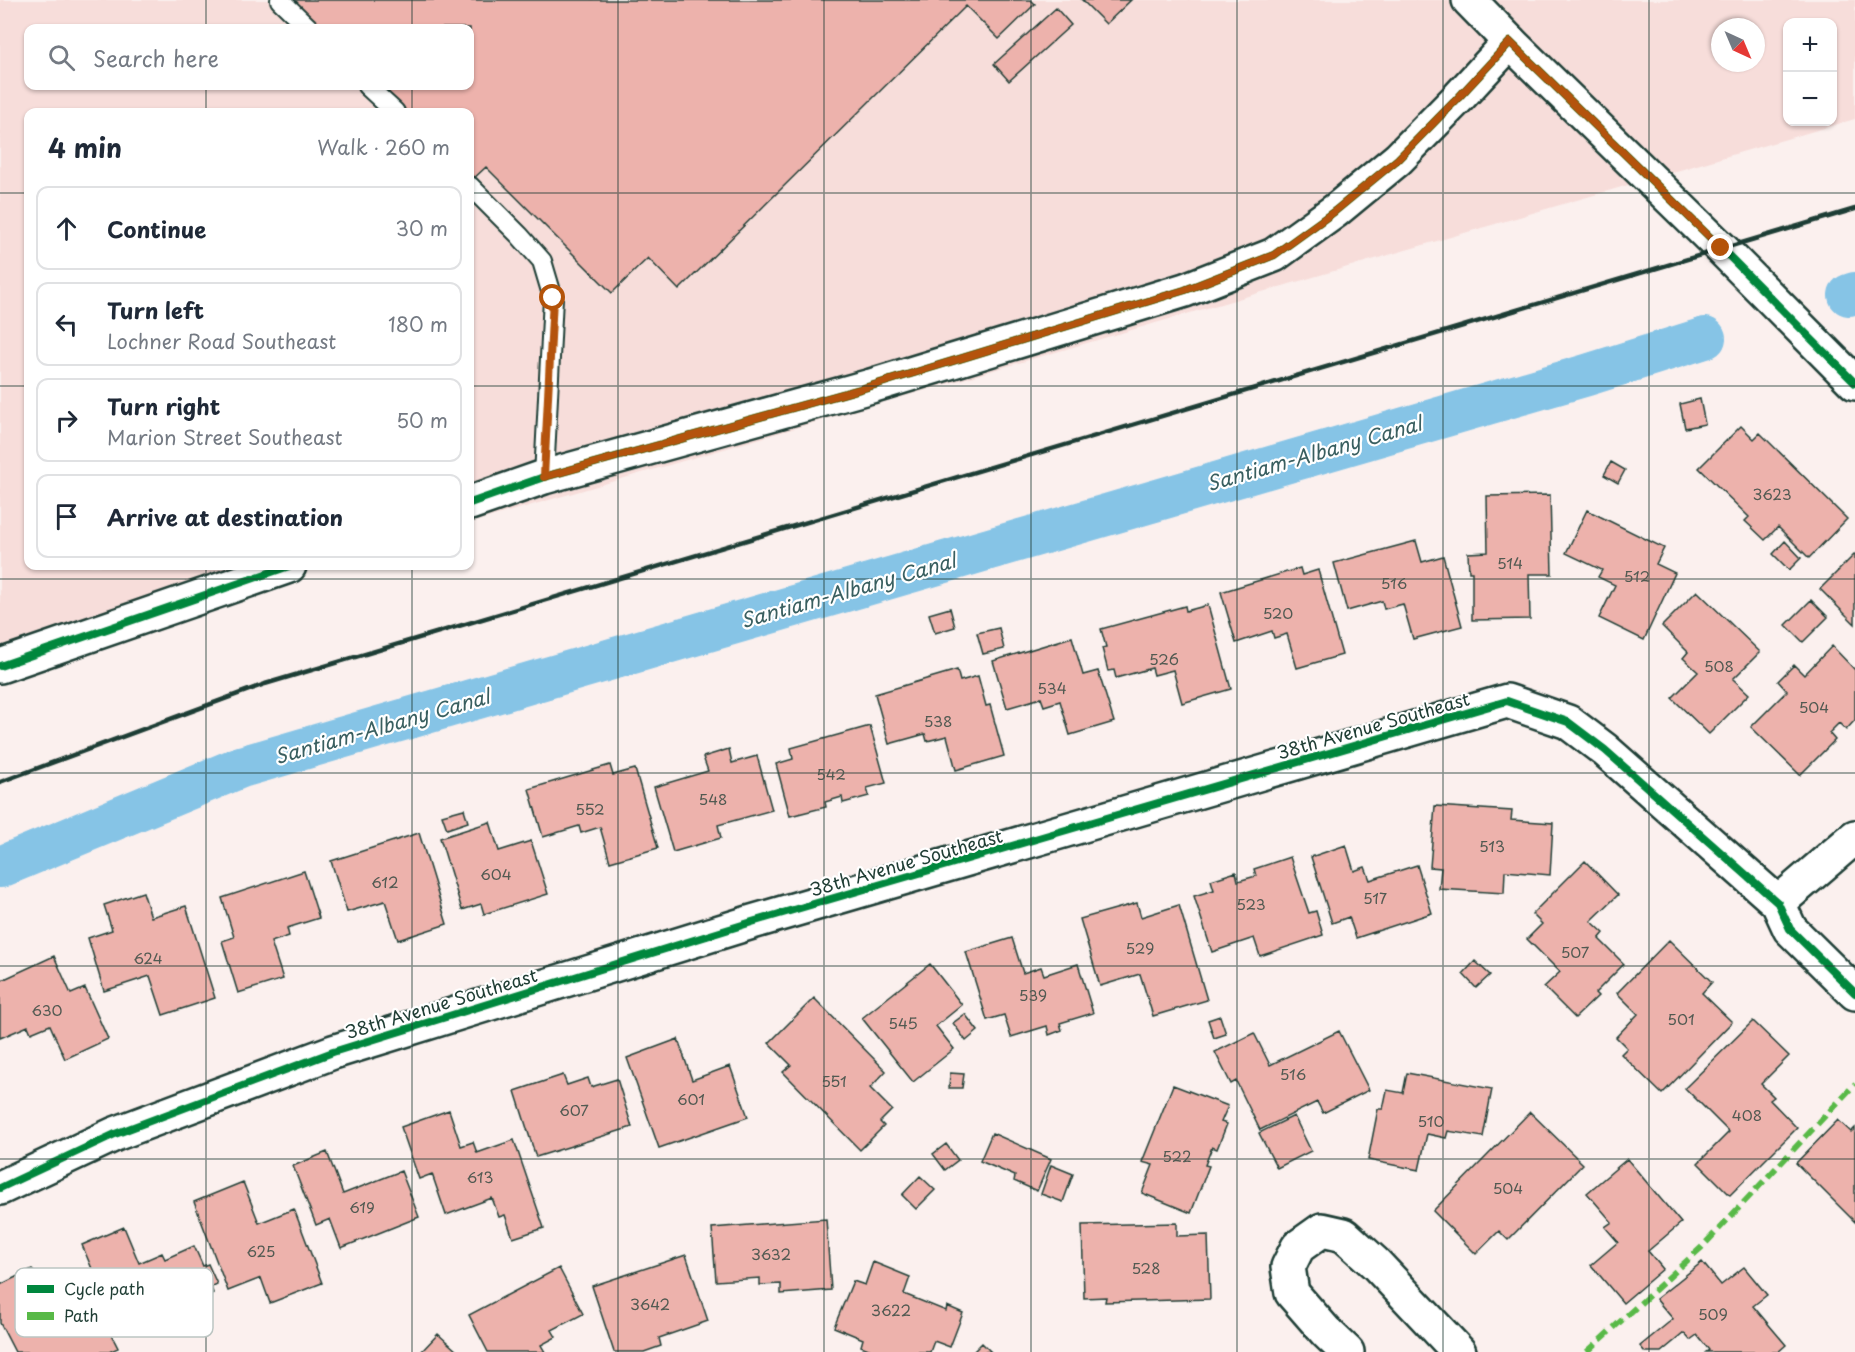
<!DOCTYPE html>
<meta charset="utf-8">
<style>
:root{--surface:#fff;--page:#f6f6f7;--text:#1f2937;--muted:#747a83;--line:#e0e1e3}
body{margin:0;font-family:"Playpen Sans",sans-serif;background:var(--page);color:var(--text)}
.controls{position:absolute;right:18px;top:18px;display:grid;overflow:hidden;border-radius:12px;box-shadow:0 2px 4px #0004}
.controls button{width:54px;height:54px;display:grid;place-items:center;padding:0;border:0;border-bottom:2px solid var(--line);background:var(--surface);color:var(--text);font:30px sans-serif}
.compass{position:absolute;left:1711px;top:18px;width:54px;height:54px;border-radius:50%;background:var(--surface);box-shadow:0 2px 4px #0004;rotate:136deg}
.stop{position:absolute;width:18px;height:18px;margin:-14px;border:4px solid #b45309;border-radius:50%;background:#fff}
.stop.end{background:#b45309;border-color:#fff;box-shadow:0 2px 6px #0008}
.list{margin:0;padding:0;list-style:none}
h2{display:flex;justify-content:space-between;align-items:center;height:78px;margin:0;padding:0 24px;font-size:26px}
h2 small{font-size:20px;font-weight:400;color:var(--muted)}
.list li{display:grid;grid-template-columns:39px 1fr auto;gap:18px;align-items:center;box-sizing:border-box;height:84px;margin:0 12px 12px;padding:0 12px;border:2px solid var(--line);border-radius:12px}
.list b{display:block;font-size:22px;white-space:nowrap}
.list p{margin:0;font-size:20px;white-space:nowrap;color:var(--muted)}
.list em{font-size:20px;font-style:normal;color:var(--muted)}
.icon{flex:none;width:33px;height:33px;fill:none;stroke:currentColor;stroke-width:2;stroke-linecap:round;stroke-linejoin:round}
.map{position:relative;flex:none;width:1855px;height:1352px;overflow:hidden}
.search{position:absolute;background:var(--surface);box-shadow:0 2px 4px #0004;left:24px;top:24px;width:450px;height:66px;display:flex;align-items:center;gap:15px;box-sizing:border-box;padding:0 21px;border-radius:12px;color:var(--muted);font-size:22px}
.panel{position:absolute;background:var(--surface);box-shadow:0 2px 4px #0004;left:24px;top:108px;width:450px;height:462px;border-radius:12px}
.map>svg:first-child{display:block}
.built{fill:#f7ddda;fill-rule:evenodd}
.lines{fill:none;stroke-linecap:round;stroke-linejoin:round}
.canal{stroke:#86c4e6;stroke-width:42}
.building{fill:#edb2ac;stroke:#1f3d34;stroke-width:1.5}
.lane-casing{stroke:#1f3d34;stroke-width:22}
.street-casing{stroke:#1f3d34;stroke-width:38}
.secondary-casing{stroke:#1f3d34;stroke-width:38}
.lane{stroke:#fff;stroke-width:18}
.street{stroke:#fff;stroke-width:33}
.secondary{stroke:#fff;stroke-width:33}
.rail{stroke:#1f3d34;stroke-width:4.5}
.quiet{stroke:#58b947;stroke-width:6;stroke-dasharray:12 6;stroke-linecap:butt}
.cycleway-casing{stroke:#fff;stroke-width:11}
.cycleway{stroke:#00873e;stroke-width:8}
.route{stroke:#b45309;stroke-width:8}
.grid{fill:none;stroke:#1f3d34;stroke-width:1.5;stroke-opacity:0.55}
.labels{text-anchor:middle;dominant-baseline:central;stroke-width:4.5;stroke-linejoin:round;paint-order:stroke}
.number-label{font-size:15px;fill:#525a52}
.street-label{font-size:18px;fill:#1f3d34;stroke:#fff}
.water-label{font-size:20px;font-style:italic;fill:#395f60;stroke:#fff}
.key{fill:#fff;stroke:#bcc5c2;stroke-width:1.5}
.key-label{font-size:16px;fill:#1f3d34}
</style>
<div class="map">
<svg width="1855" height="1352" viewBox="0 0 1855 1352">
<rect width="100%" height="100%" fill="#fbf0ee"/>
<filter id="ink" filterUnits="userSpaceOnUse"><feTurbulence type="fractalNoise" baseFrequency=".0167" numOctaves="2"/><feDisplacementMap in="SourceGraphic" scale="12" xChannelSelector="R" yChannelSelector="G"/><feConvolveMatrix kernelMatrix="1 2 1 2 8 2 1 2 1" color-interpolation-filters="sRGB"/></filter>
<g filter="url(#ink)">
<!-- built -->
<path class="built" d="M0,0H1855V119L470,523V112H28V566H323L0,660ZM1788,22H1832V122H1788ZM1720,27H1756V63H1720ZM28,28H470V86H28Z"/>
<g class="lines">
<!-- canal -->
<path class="canal" d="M1849,295L1855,293
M0,867L241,767L1587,375L1705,338"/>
</g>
<!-- building -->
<path class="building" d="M293,0H1031L1035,4L999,39L966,6L679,290L648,258L612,293L486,167L472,180L470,178V112H405L378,86H470V28H321Z
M1082,0H1131L1106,24Z
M1056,8L1071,25L1009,81L994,64Z
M1700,399L1705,424L1685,428L1680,404Z
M1741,426L1754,439L1760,433L1847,519L1809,558L1778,527L1765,540L1745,521L1749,517L1699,468Z
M1611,462L1625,470L1618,483L1604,475Z
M1550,495L1552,574H1529L1530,619L1472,620V572H1469L1468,553L1488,552L1487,496Z
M1587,510L1664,548L1656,564L1675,573L1644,640L1599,618L1615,585L1598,577L1602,570L1566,553Z
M1416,541L1422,562L1443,556L1462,626L1413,639L1403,604L1384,609L1382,601L1347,611L1334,563Z
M1785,541L1801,558L1789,570L1773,554Z
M1855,554V624L1820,589Z
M1300,568L1302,575L1318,570L1342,655L1297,668L1287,634L1274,638L1272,631L1236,643L1221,592Z
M1697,591L1760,652L1733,679L1749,694L1709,734L1672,698L1698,672L1683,658L1688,652L1662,626Z
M1811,600L1828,617L1803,642L1786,625Z
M1208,605L1231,689L1182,703L1173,670L1154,675L1152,668L1116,678L1114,670L1108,671L1102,648L1106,647L1101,629L1185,606L1186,611Z
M950,608L955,627L935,633L929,614Z
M999,628L1004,649L983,654L977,633Z
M1072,637L1083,675L1098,671L1114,722L1070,735L1060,701L1044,706L1041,698L1007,708L993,661Z
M1832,646L1855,670V720L1846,730L1839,723L1829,733L1835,740L1800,775L1751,727L1787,691L1778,681L1794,665L1804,675Z
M957,670L960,681L978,676L986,706L990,705L1004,756L956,770L947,736L927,741L925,734L889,744L875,694Z
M870,726L886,783L867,788L869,796L843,803L842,797L825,802L826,807L790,816L776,764L793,759L791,748Z
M729,749L732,763L757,756L772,810L718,825L721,838L673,852L654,787L708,771L703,757Z
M610,765L613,775L635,769L658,848L610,862L600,827L581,833L579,826L543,837L529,789Z
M1435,806L1512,811L1511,820L1553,823L1550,875L1505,871L1504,893L1439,889L1441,868L1430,867Z
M464,809L468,822L447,829L442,815Z
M490,822L499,851L531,841L548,894L484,914L481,904L462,910L440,838Z
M419,833L447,924L398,940L385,901L347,912L331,861Z
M1346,845L1354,871L1365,867L1370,880L1417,865L1432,913L1356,938L1349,917L1332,923L1311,857Z
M1290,857L1309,913L1316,911L1323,935L1260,956L1254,938L1212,952L1194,896L1214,890L1211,880L1236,872L1238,881L1256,876L1254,869Z
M1585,861L1618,895L1591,921L1604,933L1599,939L1624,964L1595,993L1598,996L1575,1018L1544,987L1560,972L1527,939L1542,924L1532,914Z
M304,871L319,918L287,928L289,936L271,942L283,979L238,993L222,941L234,937L222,898Z
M143,892L151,917L186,906L215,998L163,1015L150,976L104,991L88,938L112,930L104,905Z
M1137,903L1141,917L1179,905L1207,1000L1153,1016L1140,974L1100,986L1080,919Z
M1012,938L1023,973L1041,967L1044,975L1078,964L1093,1013L1060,1023L1062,1030L1049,1035L1047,1026L1011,1037L1004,1015L987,1020L966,952Z
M1669,940L1712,982L1702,993L1732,1022L1662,1094L1621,1054L1627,1048L1616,1037L1638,1014L1617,993Z
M54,956L71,994L85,988L108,1039L65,1059L50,1025L31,1033L28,1026L0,1038V981Z
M1475,961L1490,975L1476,988L1463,974Z
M930,964L962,1005L936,1026L954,1049L913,1082L862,1018Z
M814,998L886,1071L870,1088L892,1110L880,1122L884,1126L860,1150L783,1072L791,1065L769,1043Z
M965,1014L978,1031L966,1041L953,1023Z
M1220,1016L1226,1034L1214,1038L1208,1020Z
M1753,1021L1789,1056L1761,1084L1774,1097L1770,1100L1797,1128L1730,1195L1698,1163L1729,1132L1685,1088Z
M1339,1031L1369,1090L1323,1113L1317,1102L1260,1130L1236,1081L1231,1084L1215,1052L1254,1033L1270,1065Z
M678,1039L692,1080L730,1066L748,1117L659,1148L627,1058Z
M950,1073L964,1074L962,1088H949Z
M1407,1073L1492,1089L1483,1137L1448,1131L1446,1138L1427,1134L1419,1170L1368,1160L1378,1109H1383L1387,1090L1403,1093Z
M563,1075L567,1085L588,1078L591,1087L617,1079L632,1127L536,1157L515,1091Z
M1173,1085L1228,1106L1221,1122L1227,1124L1217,1149L1212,1147L1205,1165L1209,1166L1191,1213L1142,1193L1153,1165L1142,1162Z
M449,1110L461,1146L473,1142L477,1153L514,1140L544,1228L513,1238L505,1215L499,1217L492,1198L446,1215L432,1174L419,1179L401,1127Z
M1530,1112L1583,1164L1508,1240L1499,1231L1476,1254L1433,1211Z
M1294,1116L1311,1151L1277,1168L1259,1133Z
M1838,1120L1851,1132L1855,1128V1222L1796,1163Z
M992,1133L1051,1159L1037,1191L1014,1181L1015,1176L980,1161Z
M946,1144L958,1160L945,1170L933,1154Z
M327,1152L343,1194L401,1171L419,1217L341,1248L330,1219L316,1225L293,1166Z
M1627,1159L1681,1223L1648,1251L1663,1269L1623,1303L1591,1265L1618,1242L1605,1227L1612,1222L1587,1193Z
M1051,1165L1073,1174L1063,1202L1041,1194Z
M920,1176L935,1190L916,1209L902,1195Z
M243,1182L259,1223L294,1209L322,1283L270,1303L261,1278L228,1291L194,1202Z
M826,1219L831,1290L781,1294V1284L760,1285V1278L716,1281L712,1228Z
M1177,1223V1236L1208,1235L1210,1299L1105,1302L1106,1297L1084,1298L1082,1225Z
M124,1227L139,1263L162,1253L165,1259L194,1246L203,1266L208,1264L217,1284L211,1287L213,1293L135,1328L126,1308L119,1311L111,1292L103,1295L82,1245Z
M686,1255L708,1321L659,1338L661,1346L644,1352H614L592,1286Z
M873,1262L910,1277L904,1294L946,1311L947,1306L963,1313L950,1347L934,1341L930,1352H876L861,1346L863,1339L834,1327L853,1281L865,1285Z
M1702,1262L1721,1285L1744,1267L1767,1295L1753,1306L1786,1345L1778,1352H1706L1709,1350L1697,1335L1690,1340L1684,1333L1661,1352H1645L1640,1346L1673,1319L1656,1299Z
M559,1268L583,1314L552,1330L556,1337L541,1345L545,1352H488L469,1315Z
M32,1269L52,1308L88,1289L118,1348L109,1352H15L0,1323V1285Z
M438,1334L458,1352H421Z
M982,1343L991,1352H973Z"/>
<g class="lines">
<defs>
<path id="lane" d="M280,0L309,28
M367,86L395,112
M470,186L519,235L542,261L553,298L544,477"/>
<path id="street" d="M1469,0L1510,42
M1778,903L1855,837
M0,1188L115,1134L333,1052L752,922L1507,701L1568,722L1605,750L1778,903L1790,929L1855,993
M1347,1352L1326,1332L1292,1293L1288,1267L1298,1247L1322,1230L1344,1235L1376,1264L1459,1352"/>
<path id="secondary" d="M470,503L544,477L871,386L1185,290L1274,255L1335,211L1398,159L1458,98L1510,42L1721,248L1855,383
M0,666L289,566"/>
</defs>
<!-- lane casing -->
<use href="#lane" class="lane-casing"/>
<!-- street casing -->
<use href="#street" class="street-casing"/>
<!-- secondary casing -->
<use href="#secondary" class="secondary-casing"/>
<!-- lane -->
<use href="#lane" class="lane"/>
<!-- street -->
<use href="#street" class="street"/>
<!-- secondary -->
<use href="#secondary" class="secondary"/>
<!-- rail -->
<path class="rail" d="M0,782L265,684L1855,209"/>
<!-- quiet -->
<path class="quiet" d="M1587,1352L1702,1247L1855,1084"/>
<defs>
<path id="cycleway" d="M470,503L544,477L871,386L1185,290L1274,255L1335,211L1398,159L1458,98L1510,42L1721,248L1855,383
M0,666L289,566
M0,1188L115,1134L333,1052L752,922L1507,701L1568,722L1605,750L1778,903L1790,929L1855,993"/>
</defs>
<!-- cycleway casing -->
<use href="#cycleway" class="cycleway-casing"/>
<!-- cycleway -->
<use href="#cycleway" class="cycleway"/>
</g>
</g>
<g class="lines" filter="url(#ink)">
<!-- route -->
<path class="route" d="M553,298L544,477L871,386L1185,290L1274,255L1335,211L1398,159L1458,98L1510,42L1721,248"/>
</g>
<!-- grid -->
<path class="grid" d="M206,0V28M412,0V28M618,0V1352M824,0V1352M1031,0V1352M1237,0V1352M1443,0V1352M1649,0V1352M206,86V112M412,86V112M0,193H28M470,193H1855M0,386H28M470,386H1855M206,566V1352M412,566V1352M0,579H1855M0,773H1855M0,966H1855M0,1159H1855"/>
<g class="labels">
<!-- number labels -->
<g class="number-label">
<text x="1772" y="493">3623</text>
<text x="1510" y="562">514</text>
<text x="1637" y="575">512</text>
<text x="1394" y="582">516</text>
<text x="1278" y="612">520</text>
<text x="1164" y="658">526</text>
<text x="1719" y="665">508</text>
<text x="1052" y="687">534</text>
<text x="1814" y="706">504</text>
<text x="938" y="720">538</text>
<text x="831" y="773">542</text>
<text x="713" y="798">548</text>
<text x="590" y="808">552</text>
<text x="1492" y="845">513</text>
<text x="496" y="873">604</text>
<text x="385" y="881">612</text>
<text x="1375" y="897">517</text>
<text x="1251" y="903">523</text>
<text x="1140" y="947">529</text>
<text x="1575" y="951">507</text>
<text x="148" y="957">624</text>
<text x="1033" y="994">539</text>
<text x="47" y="1009">630</text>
<text x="1681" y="1018">501</text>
<text x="903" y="1022">545</text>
<text x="1293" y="1073">516</text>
<text x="834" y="1080">551</text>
<text x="691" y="1098">601</text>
<text x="574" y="1109">607</text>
<text x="1747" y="1114">408</text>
<text x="1431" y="1120">510</text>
<text x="1177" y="1155">522</text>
<text x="480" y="1176">613</text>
<text x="1508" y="1187">504</text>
<text x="362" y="1206">619</text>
<text x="261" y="1250">625</text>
<text x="771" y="1253">3632</text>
<text x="1146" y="1267">528</text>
<text x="650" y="1303">3642</text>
<text x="891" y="1309">3622</text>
<text x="1713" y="1313">509</text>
</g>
<!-- street labels -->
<g class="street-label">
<text transform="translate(1373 725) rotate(-16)">38th Avenue Southeast</text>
<text transform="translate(906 862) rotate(-16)">38th Avenue Southeast</text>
<text transform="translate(441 1003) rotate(-17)">38th Avenue Southeast</text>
</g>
<!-- water labels -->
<g class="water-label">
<text transform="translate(1314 453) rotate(-16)">Santiam-Albany Canal</text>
<text transform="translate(848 590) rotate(-16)">Santiam-Albany Canal</text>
<text transform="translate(382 726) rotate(-16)">Santiam-Albany Canal</text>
</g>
</g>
<!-- legend -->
<rect x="15" y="1268" width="198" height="69" rx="9" class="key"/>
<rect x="27" y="1285" width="27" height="8" fill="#00873e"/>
<rect x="27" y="1312" width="27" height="8" fill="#58b947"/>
<g class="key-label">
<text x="64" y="1295">Cycle path</text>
<text x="64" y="1322">Path</text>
</g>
</svg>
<div class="controls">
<button>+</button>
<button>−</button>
</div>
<svg class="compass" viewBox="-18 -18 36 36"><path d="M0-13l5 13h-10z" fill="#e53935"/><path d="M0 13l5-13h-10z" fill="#747a83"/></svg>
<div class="stop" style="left:553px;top:298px"></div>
<div class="stop end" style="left:1721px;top:248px"></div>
<div class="search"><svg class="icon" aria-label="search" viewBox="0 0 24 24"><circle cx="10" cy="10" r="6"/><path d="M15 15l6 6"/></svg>Search here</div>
<section class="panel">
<h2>4 min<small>Walk · 260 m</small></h2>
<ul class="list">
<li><svg class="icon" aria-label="ahead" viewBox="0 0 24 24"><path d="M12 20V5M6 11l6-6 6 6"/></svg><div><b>Continue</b></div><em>30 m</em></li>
<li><svg class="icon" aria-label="left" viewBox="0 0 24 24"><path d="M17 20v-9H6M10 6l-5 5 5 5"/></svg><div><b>Turn left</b><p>Lochner Road Southeast</p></div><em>180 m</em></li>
<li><svg class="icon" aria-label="right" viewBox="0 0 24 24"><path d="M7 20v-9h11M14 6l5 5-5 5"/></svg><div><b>Turn right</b><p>Marion Street Southeast</p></div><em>50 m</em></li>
<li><svg class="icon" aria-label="arrive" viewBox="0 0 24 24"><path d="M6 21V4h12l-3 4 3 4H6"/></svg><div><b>Arrive at destination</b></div></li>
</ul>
</section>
</div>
